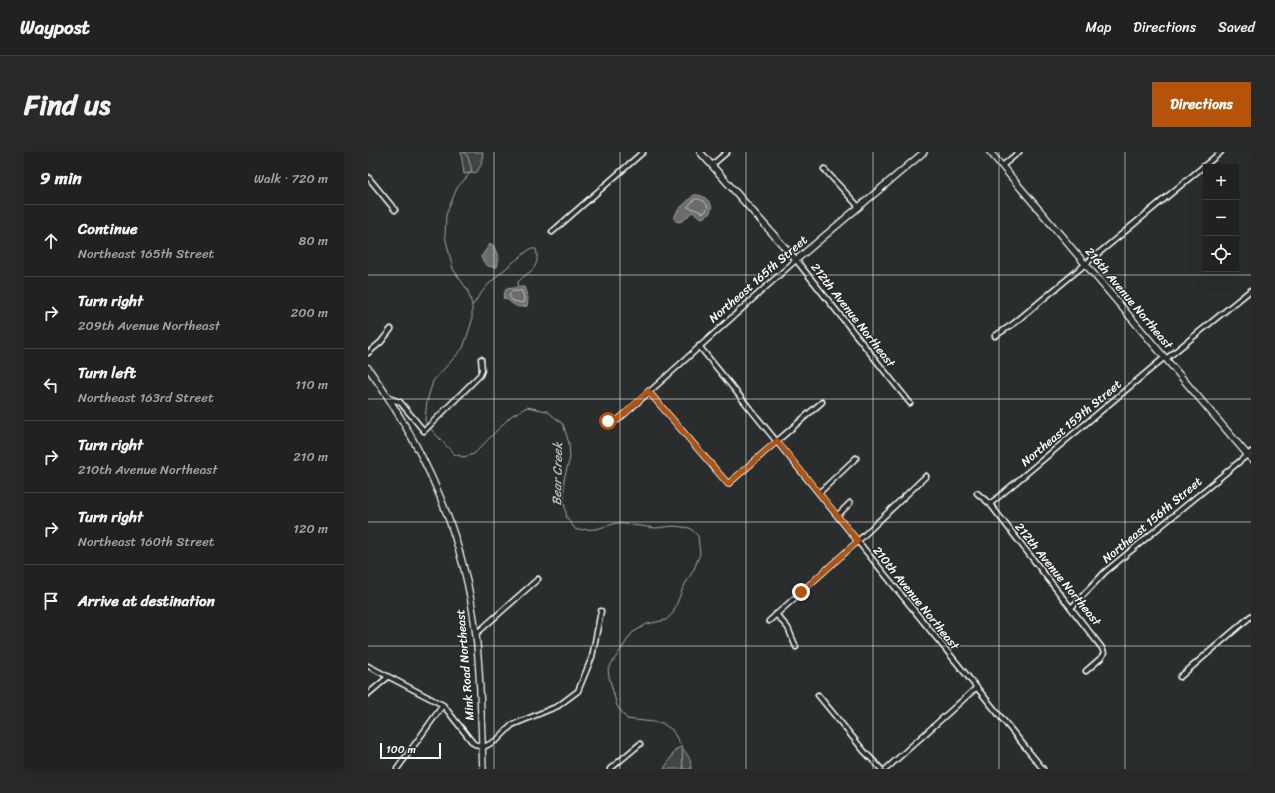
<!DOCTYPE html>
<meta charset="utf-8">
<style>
:root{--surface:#202222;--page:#282a2a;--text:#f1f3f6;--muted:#a2a4a5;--line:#3d3f40;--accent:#b45309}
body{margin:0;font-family:Sriracha,sans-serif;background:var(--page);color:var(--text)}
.controls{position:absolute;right:12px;top:12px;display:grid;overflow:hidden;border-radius:0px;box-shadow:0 4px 16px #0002}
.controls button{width:36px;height:36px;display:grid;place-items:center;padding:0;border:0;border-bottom:1px solid var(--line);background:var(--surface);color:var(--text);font:20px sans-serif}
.scale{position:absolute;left:12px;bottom:10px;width:61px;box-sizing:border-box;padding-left:4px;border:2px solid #fff;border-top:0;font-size:11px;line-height:14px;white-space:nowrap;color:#fff;-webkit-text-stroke:3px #2a2d2e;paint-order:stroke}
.stop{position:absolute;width:12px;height:12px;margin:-9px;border:3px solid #b45309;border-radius:50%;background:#fff}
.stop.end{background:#b45309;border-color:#fff;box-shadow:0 1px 4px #0008}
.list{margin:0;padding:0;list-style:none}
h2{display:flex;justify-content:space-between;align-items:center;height:52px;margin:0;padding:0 16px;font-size:17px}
h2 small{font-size:13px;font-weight:400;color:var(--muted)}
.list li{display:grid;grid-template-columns:26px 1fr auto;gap:12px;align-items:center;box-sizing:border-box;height:72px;padding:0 16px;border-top:1px solid var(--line)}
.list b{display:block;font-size:15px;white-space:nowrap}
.list p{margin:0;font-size:13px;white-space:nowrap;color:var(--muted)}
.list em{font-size:13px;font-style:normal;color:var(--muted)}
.icon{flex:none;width:22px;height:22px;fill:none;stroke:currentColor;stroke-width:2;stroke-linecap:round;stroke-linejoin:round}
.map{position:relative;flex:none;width:883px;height:617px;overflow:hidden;border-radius:0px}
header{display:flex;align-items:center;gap:24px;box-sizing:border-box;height:56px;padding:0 20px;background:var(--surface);border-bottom:1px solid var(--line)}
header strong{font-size:19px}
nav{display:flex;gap:22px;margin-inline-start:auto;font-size:14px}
.intro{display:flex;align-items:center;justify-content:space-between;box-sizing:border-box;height:96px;padding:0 24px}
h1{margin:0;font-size:28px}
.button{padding:10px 18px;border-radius:0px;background:var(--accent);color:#fff;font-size:14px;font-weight:700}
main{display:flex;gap:24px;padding:0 24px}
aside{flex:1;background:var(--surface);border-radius:0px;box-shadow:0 4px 16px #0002}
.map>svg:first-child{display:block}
.green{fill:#414445;stroke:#a0a2a2}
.water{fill:#6a6c6d;stroke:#a6a7a7}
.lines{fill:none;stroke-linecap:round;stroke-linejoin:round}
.shore{stroke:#c3c4c5;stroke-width:1}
.stream{stroke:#a6a7a7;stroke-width:1}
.street-casing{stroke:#fff;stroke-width:7}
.secondary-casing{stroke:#fff;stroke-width:8}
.street{stroke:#2a2d2e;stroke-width:4}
.secondary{stroke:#2a2d2e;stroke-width:5.5}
.route{stroke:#b45309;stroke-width:5}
.grid{fill:none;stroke:#fff;stroke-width:1;stroke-opacity:0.55}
.labels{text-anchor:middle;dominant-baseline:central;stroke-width:3;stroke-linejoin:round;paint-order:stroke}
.street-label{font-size:12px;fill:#fff;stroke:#2a2d2e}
.water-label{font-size:13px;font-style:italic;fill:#b4b6b6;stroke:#2a2d2e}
</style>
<header>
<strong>Waypost</strong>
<nav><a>Map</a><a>Directions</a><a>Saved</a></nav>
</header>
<div class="intro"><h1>Find us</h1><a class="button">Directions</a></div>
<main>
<aside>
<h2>9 min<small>Walk · 720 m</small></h2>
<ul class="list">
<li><svg class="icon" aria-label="ahead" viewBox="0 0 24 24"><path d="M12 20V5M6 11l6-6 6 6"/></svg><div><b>Continue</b><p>Northeast 165th Street</p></div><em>80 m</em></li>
<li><svg class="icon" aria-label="right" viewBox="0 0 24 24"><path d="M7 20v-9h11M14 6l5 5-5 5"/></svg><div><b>Turn right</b><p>209th Avenue Northeast</p></div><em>200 m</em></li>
<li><svg class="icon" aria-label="left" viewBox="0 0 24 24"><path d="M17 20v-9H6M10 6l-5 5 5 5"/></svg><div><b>Turn left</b><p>Northeast 163rd Street</p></div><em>110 m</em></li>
<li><svg class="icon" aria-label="right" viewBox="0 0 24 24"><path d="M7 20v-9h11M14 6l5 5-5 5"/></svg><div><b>Turn right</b><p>210th Avenue Northeast</p></div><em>210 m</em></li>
<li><svg class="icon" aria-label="right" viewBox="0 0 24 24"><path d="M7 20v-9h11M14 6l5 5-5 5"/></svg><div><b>Turn right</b><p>Northeast 160th Street</p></div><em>120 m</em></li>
<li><svg class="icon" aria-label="arrive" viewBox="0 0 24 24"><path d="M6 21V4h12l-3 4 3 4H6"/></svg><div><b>Arrive at destination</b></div></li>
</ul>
</aside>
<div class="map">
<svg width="883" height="617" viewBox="0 0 883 617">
<rect width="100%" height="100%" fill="#2a2d2e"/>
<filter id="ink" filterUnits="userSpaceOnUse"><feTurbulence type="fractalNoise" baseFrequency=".025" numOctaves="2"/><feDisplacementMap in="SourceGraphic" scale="8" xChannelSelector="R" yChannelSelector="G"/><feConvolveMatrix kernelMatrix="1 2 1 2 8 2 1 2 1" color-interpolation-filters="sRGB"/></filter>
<g filter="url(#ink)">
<!-- green -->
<path class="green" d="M93,0H115L113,13L109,20L96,22Z
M314,595L322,607L323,617H296L308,597Z"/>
<!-- water -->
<path class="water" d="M326,43C335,42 342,48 344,56L341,62L334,66L324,60L316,68L311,70L308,69L306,66L310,58Z
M122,92L125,93L131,106L129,115C120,116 116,112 113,105Z
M153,135H156L160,146L159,154C145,158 144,148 135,146L138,137Z"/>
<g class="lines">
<!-- shore -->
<path class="shore" d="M327,47C333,46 339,50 340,56L336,61L320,55Z
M154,139L156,146L155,151L145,149L141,144L143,140Z"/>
<!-- stream -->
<path class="stream" d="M105,153C118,130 142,113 162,97H168C173,118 160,119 150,130L149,135
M59,273L57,268L59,249L65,229L95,196L104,169V153L100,139L85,117L77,84L78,63L89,36L104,19L100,5L96,0
M61,275L86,302L95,305L106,302L143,264L159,255L179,259L195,272L201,291L202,306L196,327V350L199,366L208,378L228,377L249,371L288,376L306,374L322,376L330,384L332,402L326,417L315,436L305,461L298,468L279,472L264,481L240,517L241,525L249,554L259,567L294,571L304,578L314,595L315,617"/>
<defs>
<path id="street" d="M344,13L359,0
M634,14L651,0
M456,17L491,55
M0,25L27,58
M184,80L275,0
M627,184L645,172L853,0
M331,194L675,617
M0,201L13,190L23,177
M798,207L883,138
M280,239L360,332L454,250
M21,246L32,250L56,279L112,223L114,218L113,207
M240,269L250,268L428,108L542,251
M451,341L488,306
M609,341L622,352L734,496L736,501L733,506L718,519
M622,352L797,205
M470,363L482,351
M703,456L737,420L883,300
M408,462L420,476L428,495
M401,469L490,389L558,324
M108,482L170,427
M0,514L75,553L105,591L114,596L129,588L144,573L190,554L210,539L224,505L233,459
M812,525L883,464
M0,542L20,525
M450,543L496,599L513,617
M29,617L75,553
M242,617L272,592
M518,617L608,536"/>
<path id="secondary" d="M332,0L428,108L556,0
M622,0L883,307
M0,216C57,296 97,385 108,483C113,528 113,573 115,617"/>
</defs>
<!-- street casing -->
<use href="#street" class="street-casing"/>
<!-- secondary casing -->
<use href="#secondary" class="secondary-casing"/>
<!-- street -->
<use href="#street" class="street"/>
<!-- secondary -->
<use href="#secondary" class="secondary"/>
</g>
</g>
<g class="lines" filter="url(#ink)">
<!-- route -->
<path class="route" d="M240,269L250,268L280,239L360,332L409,289L490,389L433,440"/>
</g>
<!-- grid -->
<path class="grid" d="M126,0V617M252,0V617M378,0V617M505,0V617M631,0V617M757,0V617M0,123H883M0,247H883M0,370H883M0,494H883"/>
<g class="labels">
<!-- street labels -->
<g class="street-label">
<text transform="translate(390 127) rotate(-41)">Northeast 165th Street</text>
<text transform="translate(761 146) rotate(50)">216th Avenue Northeast</text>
<text transform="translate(485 163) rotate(52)">212th Avenue Northeast</text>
<text transform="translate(703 271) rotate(-40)">Northeast 159th Street</text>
<text transform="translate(784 368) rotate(-40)">Northeast 156th Street</text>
<text transform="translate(690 422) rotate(51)">212th Avenue Northeast</text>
<text transform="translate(548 446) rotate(51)">210th Avenue Northeast</text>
<text transform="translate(97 513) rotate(-95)">Mink Road Northeast</text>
</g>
<!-- water labels -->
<g class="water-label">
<text transform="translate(189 322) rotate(-89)">Bear Creek</text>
</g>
</g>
</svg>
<div class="controls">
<button>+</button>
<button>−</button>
<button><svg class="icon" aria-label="locate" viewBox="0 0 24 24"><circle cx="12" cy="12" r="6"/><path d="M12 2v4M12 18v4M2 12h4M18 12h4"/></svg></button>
</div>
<div class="scale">100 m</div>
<div class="stop" style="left:240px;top:269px"></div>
<div class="stop end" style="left:433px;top:440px"></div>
</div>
</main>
